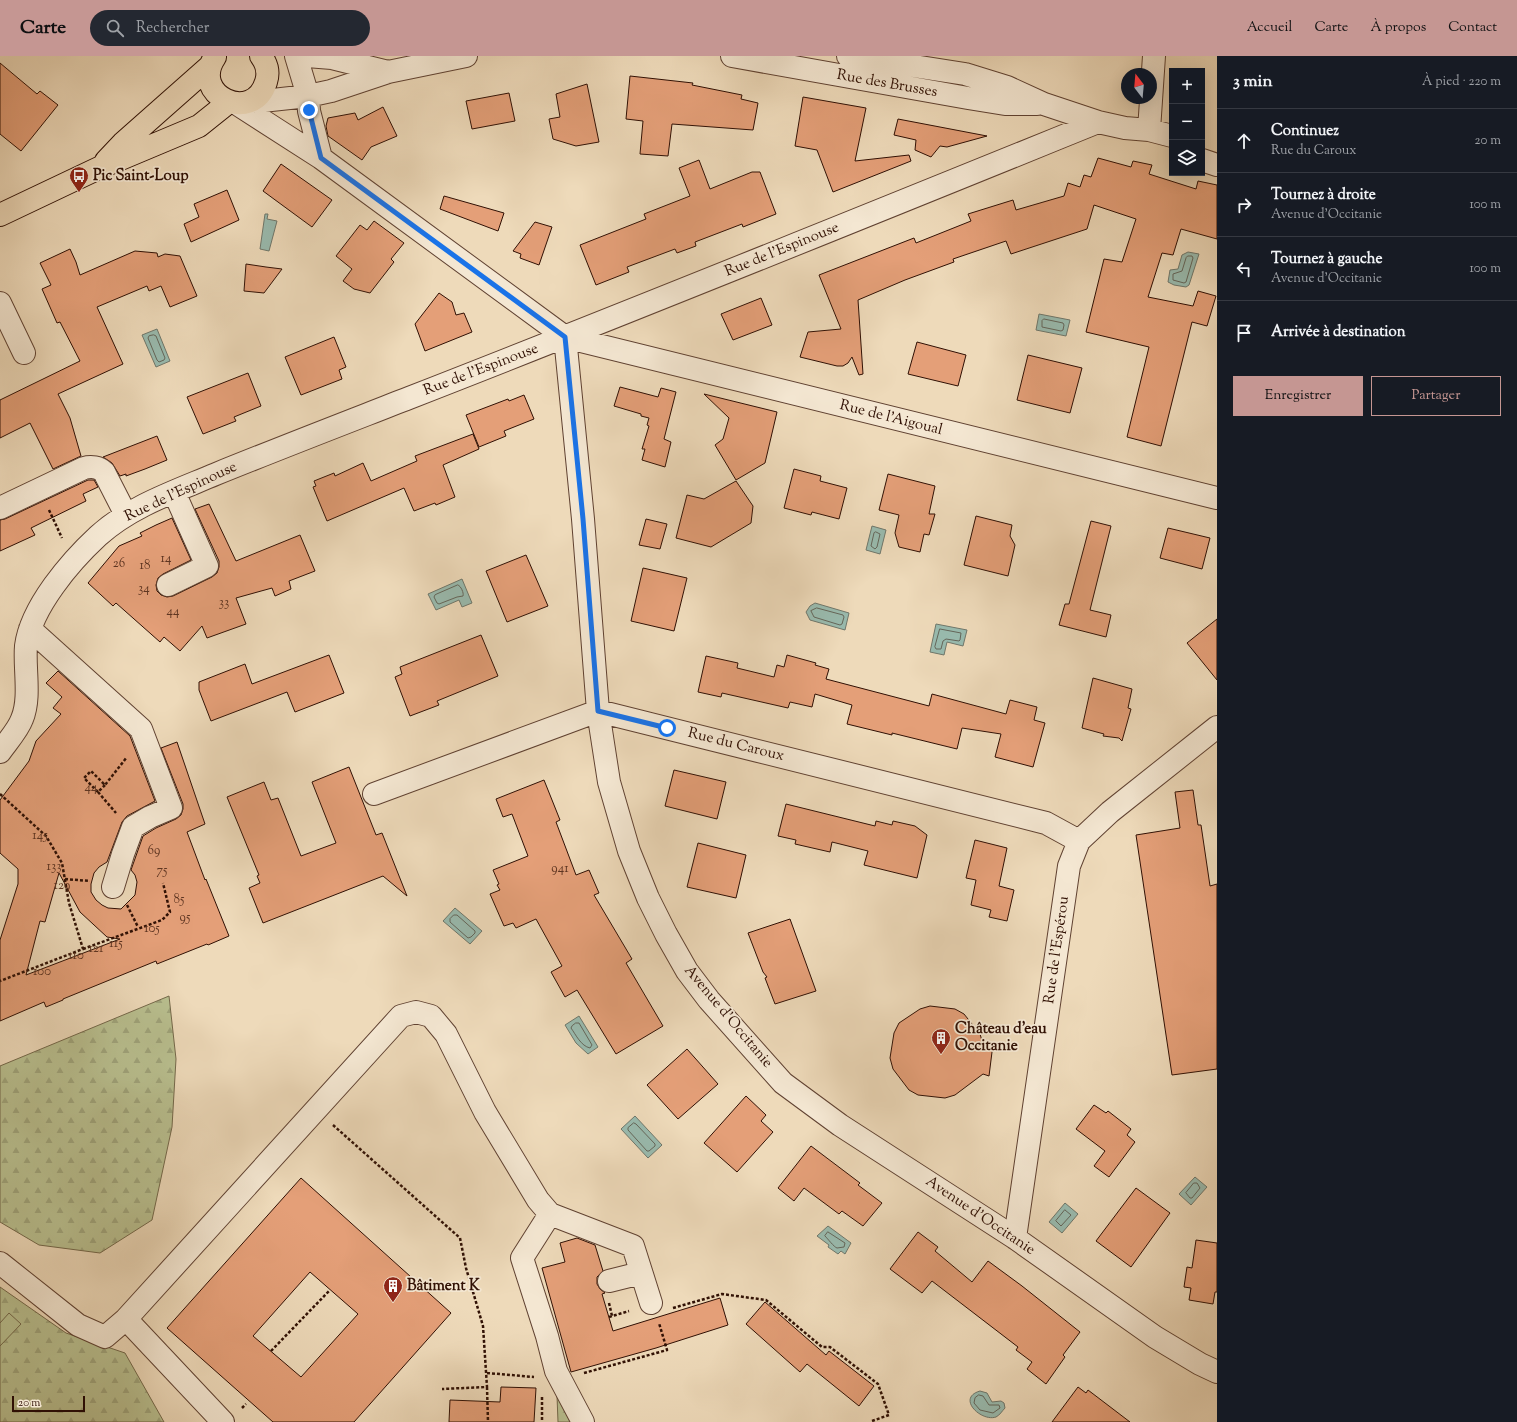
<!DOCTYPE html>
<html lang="fr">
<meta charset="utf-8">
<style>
:root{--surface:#171b24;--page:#242831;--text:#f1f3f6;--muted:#9ea1a6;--line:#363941;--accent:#c59692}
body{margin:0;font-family:"Sorts Mill Goudy",serif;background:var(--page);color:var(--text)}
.controls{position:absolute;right:12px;top:12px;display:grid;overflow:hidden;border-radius:0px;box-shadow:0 4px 16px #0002}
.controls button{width:36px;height:36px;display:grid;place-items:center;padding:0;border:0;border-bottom:1px solid var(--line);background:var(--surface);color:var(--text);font:20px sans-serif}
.compass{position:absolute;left:1121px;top:12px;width:36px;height:36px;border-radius:50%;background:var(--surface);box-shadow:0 4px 16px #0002;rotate:344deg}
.scale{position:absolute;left:12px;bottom:10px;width:73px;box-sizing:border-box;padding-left:4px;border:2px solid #301004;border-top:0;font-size:11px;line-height:14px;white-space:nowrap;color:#301004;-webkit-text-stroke:3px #f4e7d2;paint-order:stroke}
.stop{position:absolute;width:12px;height:12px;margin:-9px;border:3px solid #1a73e8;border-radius:50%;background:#fff}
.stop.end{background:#1a73e8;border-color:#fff;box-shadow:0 1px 4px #0008}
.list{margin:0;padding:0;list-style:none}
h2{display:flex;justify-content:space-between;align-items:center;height:52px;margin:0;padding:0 16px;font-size:17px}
h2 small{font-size:13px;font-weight:400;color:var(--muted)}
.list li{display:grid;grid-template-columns:26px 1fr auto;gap:12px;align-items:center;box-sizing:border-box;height:64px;padding:0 16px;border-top:1px solid var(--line)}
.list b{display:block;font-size:15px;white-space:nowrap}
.list p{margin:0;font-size:13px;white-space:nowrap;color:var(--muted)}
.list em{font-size:13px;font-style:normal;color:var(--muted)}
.actions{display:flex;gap:8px;padding:12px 16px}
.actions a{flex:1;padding:9px 0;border:1px solid var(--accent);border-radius:0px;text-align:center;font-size:14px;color:var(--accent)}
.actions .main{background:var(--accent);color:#111}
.icon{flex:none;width:22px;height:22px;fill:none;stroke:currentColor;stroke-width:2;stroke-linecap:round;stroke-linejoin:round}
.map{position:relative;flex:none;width:1217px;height:1366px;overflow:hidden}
header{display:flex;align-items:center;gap:24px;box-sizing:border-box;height:56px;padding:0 20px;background:var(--accent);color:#111}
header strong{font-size:19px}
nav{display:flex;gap:22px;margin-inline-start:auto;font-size:14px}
.search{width:280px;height:36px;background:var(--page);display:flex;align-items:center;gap:10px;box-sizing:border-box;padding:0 14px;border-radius:22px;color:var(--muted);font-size:15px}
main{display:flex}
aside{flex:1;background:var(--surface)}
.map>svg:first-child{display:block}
.forest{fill:url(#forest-firs);stroke:#74684a}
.park{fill:#b9c090;stroke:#74684a}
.water{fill:#99bbaf;stroke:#6f776b}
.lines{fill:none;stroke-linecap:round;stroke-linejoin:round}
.shore{stroke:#64665a;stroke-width:1}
.building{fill:#e49f78;stroke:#301004;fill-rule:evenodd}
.minor-casing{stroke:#604232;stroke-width:24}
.major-casing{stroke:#301004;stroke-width:24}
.path{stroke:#301004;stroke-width:2.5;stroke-dasharray:3 2;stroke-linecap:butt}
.minor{stroke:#f4e7d2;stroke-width:22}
.major{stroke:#eedaba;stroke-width:22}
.route{stroke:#1a73e8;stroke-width:5}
.labels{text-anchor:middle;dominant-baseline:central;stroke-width:3.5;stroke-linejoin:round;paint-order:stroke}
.number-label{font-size:13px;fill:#5d3421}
.street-label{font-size:15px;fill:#301004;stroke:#f4e7d2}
.poi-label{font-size:15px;font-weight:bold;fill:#301004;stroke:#f4e7d2;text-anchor:start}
</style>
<header>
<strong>Carte</strong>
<div class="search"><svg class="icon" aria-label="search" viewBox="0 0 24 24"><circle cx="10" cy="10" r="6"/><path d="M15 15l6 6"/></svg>Rechercher</div>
<nav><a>Accueil</a><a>Carte</a><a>À propos</a><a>Contact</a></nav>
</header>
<main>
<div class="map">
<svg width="1217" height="1366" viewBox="0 0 1217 1366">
<defs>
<pattern id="forest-firs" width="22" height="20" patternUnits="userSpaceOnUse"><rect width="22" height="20" fill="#b9c090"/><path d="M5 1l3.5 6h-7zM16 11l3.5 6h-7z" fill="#9fa47b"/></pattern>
</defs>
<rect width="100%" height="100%" fill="#eedaba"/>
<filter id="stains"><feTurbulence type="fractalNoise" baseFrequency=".005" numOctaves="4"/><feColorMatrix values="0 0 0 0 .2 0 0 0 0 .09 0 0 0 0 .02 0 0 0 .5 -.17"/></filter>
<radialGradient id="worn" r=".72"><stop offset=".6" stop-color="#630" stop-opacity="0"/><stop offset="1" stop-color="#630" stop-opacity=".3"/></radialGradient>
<!-- forest -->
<path class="forest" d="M169,940L176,1003L172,1071L152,1164L100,1197L39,1189L0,1166V1010Z
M0,1231L66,1277L125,1297L164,1366H0Z
M557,1340L583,1366H558Z"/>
<!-- park -->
<path class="park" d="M9,1257L21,1268L0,1290V1267Z"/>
<!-- water -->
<path class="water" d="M265,158H268L267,163L277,165L269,195L260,193Z
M1188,196L1199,198L1189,229L1186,231L1174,229L1168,226L1170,214L1178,213L1182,199Z
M1039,258L1070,264L1066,280L1036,274Z
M157,273L170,305L156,311L142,279Z
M872,470L886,474L880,498L866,494Z
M462,523L472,547L462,551L459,544L436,554L428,538Z
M815,547L849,557L845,574L810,564L806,556L810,550Z
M936,568L967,574L963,590L947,586L944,599L930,596Z
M455,852L482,875L470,888L443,865Z
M579,960L598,991L588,998L576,987L565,969Z
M635,1060L662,1089L648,1102L621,1073Z
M1195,1121L1207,1131L1191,1149L1179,1138Z
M1065,1147L1078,1158L1062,1177L1049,1166Z
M828,1170L851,1187L845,1198L841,1195L838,1198L828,1191L829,1189L817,1180Z
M980,1335L987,1337L992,1346L1001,1345L1004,1347L1005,1352C1002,1355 1000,1359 996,1361C981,1366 956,1342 980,1335Z"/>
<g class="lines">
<!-- shore -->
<path class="shore" d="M1188,200H1192L1193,202L1186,226L1184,227L1173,224V218L1182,215L1186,202Z
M1044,263L1063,267L1064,269L1063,274L1061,275L1042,271V265Z
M154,279L156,280L165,302L164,304L159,306L157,304L148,282L149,280Z
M876,476L880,478L877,491L875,493L871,490L874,477Z
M458,529C461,530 464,537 463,540L457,541L439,548L437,547L434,541L435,539Z
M817,552L843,559L844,561L842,568L840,569L814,561L811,555Z
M940,573L961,577L960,584L959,585L946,583L943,585L941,593H936L935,591Z
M454,859H457L475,875V877L471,881L468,882L450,866V863Z
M576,967H579L592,989L590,992C581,990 576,979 571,972L572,970Z
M634,1067L636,1068L655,1088V1090L649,1095H647L628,1074V1072Z
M1194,1127H1197L1200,1132L1192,1142H1190L1186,1137Z
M1065,1154L1071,1159L1061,1170L1056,1165Z
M828,1176L845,1187L844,1191L837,1192C834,1191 828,1183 825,1180Z
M979,1339L983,1340L989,1349H999L1000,1352L993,1357L980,1354L974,1347L975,1342Z"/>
</g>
<!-- building -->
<path class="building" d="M0,7L37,38L40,35L58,49L21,95L0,78Z
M630,20L693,27L692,29L742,39L741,43L758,47L753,74L672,68L668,100L640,98L643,65L626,63Z
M587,28L599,86L576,90L553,83L549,63L560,61L556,38Z
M509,37L515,65L472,73L466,45Z
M803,41L866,52L855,105L909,99L911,105L833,136L817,94L795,90Z
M383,51L397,80L371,91L362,104L328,80L326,70L328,62L355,57L358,64Z
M898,63L987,80L947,91L940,90L931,101L915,94L916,84L894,79Z
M1098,102L1131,111L1133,105L1152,109L1149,118L1196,133L1198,125L1217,129V183L1181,173L1173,199L1162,197L1148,241L1193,250L1198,235L1216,240L1207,270L1192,266L1161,390L1127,381L1149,291L1086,276L1104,203L1122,206L1136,163L1094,149L1087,173L1011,198L1006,185L953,203L954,206L905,224L858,244L863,318L859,319L852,301L848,307L843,310H837L800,301L808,276L841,273L819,219L914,182L916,187L971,165L968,158L1013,144L1016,154L1064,140L1068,127L1080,131L1084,119L1091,121Z
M699,104L710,133L752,116H760L776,158L743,171L742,168L695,186L696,190L677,197L675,193L627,211L629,216L596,229L580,189L646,163L644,158L690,140L679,112Z
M281,108L332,144L312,171L263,135Z
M227,134L239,164L191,186L184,168L199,161L194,148Z
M444,140L504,157L498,175L440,153Z
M374,165L404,187L391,203L394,206L370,237L354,233L343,225L352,213L336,200L360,169L367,174Z
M535,166L552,171L539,209L520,202L521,198L513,195Z
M70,193L76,206L80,219L135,195L157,197L158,201L165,198L180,200L197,240L170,251L161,230L149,235L147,230L97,251L123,308L58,338L70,362L81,400L53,413L30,367L0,382V344L80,305L60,266L57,267L42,233L51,229L40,207Z
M246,208L266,211L282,213L264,237L244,235Z
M439,237L452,246L456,259L464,257L472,276L425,295L415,268Z
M761,242L772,269L733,284L721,258Z
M334,281L346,311L339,314L342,323L301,339L285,301Z
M917,286L966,299L958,330L908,318Z
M1028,299L1082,312L1070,357L1017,344Z
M248,317L261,350L234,361L236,365L203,378L187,341Z
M620,331L658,341L661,332L676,336L664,383L671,386L665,411L642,404L645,393H642L649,370L647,369L649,362L641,360V358L614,350Z
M704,338L777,356L765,407L736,424L715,389L723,383L729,362Z
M524,339L534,363L504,375L506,380L479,391L466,359L508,343L509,345Z
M473,378L479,393L443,409L455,441L436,449L435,447L414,455L404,432L327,465L313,431L316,430L314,425L334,417L335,420L363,407L371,425L417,405L415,400Z
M157,380L167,404L145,413L126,420V418L120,420L112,407L103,401Z
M794,413L821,420L820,425L847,432L839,463L812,456L811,459L784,452Z
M888,418L935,430L929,458H935L929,479L924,478L920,496L899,491L895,477L899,459L879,454Z
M88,424H94L98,431L83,438L86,445L31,472L35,479L0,495V464L5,463Z
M736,425L753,450L751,467L711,491L676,482L687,439L704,443Z
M209,448L236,505L300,479L315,515L289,525L291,533L275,540L272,532L236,542L246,568L207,582L202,570L180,595L164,581L160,586L116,547L113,550L88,527L119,490L142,480L140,477L156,469L172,462L191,504L163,518L158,522L156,529L157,535L161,539L167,541L173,540L212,521L217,517L219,511V505L195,453Z
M976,460L1012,469L1010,480L1015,489L1008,520L964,509Z
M646,463L667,468L660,493L639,489Z
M1091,465L1111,470L1090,554L1111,559L1106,581L1059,569L1065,548H1069Z
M1168,472L1210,482L1202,513L1160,502Z
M526,499L548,550L507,566L486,515Z
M643,512L687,522L674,575L631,565Z
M1217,563V624L1187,587Z
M481,579L498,620L437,645L439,649L410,660L395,621L402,618L400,611Z
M329,599L344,637L295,656L287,636L211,665L199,634V626L245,608L252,628Z
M787,599L816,607L815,609L829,613L826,623L929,650L932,638L1006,658L1010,644L1037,651L1034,664L1045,667L1033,711L995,701L1001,678L962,672L957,693L892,677V679L847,668L852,649L815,638L812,651L790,646L788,652L722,637L721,641L698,636L706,600L738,607L737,612L774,621L777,609L784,611Z
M58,615L130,680L155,745L127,760L122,766L107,806L99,811L94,817L91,828V836L96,844L102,849L108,852L121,853L135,839L137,826L135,819L131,814L143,780L156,772L176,763L181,759L183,753V748L161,692L177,686L205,768L187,776L205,824L206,823L229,880L208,889L207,888L157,908L156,905L63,943V944L46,951L44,946L0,965V884L18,828V813L0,797V744L29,705L36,685L61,658L53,652L62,641L46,627ZM59,817L80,856L107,881L120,883L26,919L40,865L45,866Z
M1093,622L1132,633L1128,652L1131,653L1122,685L1119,682L1103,680L1104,678L1082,672Z
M349,711L376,779L382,777L407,840L383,820L263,867L249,832L260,827L257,820L259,819L227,741L264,726L271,744L278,742L301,800L336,787L312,726Z
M674,714L726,726L717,763L665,750Z
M544,724L560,764L556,766L576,819L589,814L599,837L594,839L632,903L626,907L663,970L616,998L577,934L565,941L551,916L562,910L536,863L516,872L513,867L504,870L490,838L500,834L497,829L499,828L493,814L528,800L512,758L503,761L496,743Z
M1193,734L1198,769H1201L1210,830L1217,828V1013L1172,1019L1136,779L1180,772L1175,736Z
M786,748L875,770L876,765L892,769L893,765L915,770L927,779L917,822L864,809L868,795L832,786L830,796L795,788L796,784L778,780Z
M975,784L1007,792L999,830L1014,834L1007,865L989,861L991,854L971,849L976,824L966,822Z
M698,787L746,799L736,842L687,831Z
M790,863L816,935L775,948L765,922L767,921L763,916L748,877Z
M930,950L955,953L964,958L980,978L983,988H993L989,1020L983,1018L955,1039L945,1042L918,1039L909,1034L893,1013L890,1002L894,977L899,967L920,953Z
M687,993L718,1028L678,1063L647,1029Z
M746,1040L766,1059L761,1065L773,1076L737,1116L704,1087Z
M1094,1049L1106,1057L1108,1055L1131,1073L1127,1079L1135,1086L1109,1121L1094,1110L1105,1095L1076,1073Z
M811,1090L860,1127L858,1129L882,1147L863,1170L842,1155L839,1158L804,1132L794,1145L778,1132Z
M301,1122L451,1257L354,1366H273L167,1272ZM310,1216L358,1258L301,1321L253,1280Z
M1136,1132L1170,1157L1131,1211L1096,1185Z
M918,1176L938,1191L935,1195L972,1226L988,1205L1022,1230L1080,1276L1063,1299L1065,1301L1046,1328L1027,1313L1032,1306L1016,1294L1018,1291L932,1225L922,1237L890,1213Z
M577,1182L595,1189L603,1215L597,1221V1228L600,1233L605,1237L602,1238L613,1275L720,1242L728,1269L656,1292L571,1316L542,1212L565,1206L560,1187Z
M1196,1184L1217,1187V1236H1215L1213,1248L1189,1244L1191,1232L1184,1231L1187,1211L1192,1212Z
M765,1246L826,1299L829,1295L874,1330L859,1350L807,1308L800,1316L746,1268Z
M501,1331L536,1332L534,1366H449L450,1344L500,1346Z
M1078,1331L1086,1337L1088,1334L1130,1366H1052Z"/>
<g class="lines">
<defs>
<path id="minor" d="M296,0L308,40L309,55L321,102
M307,0L332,2L388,16
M732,0L968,42L1005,48H1037
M848,0L965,18L1007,31L1044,48L1098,66L1125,72L1149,74L1172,80
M245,47L308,40L331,35L388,16L466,0
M237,48L321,102L565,281L1217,442
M1149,74L1154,0
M1202,104L1217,109
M0,247L24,297
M565,281L583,463L598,655L609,726L629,795L648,842L666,878L687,915L709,944L783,1027L840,1069L1015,1182L1155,1281L1200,1308L1217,1316
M0,452L84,412C91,410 99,411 104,416L126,459
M168,529L207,510L174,436
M30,573L141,673L171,752L150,761L133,771L123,798L113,831
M0,696C7,686 18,674 22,663C31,642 24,612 26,590C31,551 71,505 98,480C131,450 176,435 216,418C280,392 345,367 409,342C640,252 869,159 1098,66
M374,738L598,655L1046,767L1079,785
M550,1158L633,1190L651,1247
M1015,1182L1069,810L1079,785L1110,756L1217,671
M0,1207L78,1269L105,1281L126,1263L223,1366
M609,1225L641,1217
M126,1263L401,960L416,956L431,960L446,978L485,1056L538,1144L550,1158L522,1202L547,1280L556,1315L583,1366"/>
<path id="major" d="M215,1C189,39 253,69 266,26C269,17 267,8 261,0
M106,105L123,87L210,10
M0,159L99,112L199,70L229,46"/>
</defs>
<!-- minor casing -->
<use href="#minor" class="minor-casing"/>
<!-- major casing -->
<use href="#major" class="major-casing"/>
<!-- path -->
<path class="path" d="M49,454L62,482
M105,729L98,736L84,722L91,715L105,729L127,701
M98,736L116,757
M0,738L46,780L62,807L69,847L83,893L0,925
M65,823L90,825
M127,849L138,871
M83,893L162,864L170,856L163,827
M333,1069L460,1182L466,1212L483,1270L487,1331L442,1333
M609,1247L612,1260
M673,1252L722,1238L766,1244L822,1291H830L878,1328L889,1359L872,1365
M609,1261L629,1255
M271,1295L330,1234
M487,1317L534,1321
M584,1317L667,1294L659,1267
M487,1331L488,1366
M542,1341V1366
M242,1352L246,1348"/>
<!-- minor -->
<use href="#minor" class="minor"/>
<!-- major -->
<use href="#major" class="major"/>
</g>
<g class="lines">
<!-- route -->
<path class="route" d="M309,54L321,102L565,281L583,463L598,655L667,672"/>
</g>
<!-- icons -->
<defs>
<symbol id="bus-pin" viewBox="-11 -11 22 30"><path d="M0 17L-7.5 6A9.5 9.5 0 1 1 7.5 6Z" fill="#8f2418" stroke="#f4e7d2"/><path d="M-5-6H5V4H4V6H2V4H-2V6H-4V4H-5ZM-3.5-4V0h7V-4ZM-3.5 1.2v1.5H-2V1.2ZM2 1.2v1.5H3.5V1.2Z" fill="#fff"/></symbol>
<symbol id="building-pin" viewBox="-11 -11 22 30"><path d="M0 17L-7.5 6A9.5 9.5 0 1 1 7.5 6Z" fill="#8f2418" stroke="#f4e7d2"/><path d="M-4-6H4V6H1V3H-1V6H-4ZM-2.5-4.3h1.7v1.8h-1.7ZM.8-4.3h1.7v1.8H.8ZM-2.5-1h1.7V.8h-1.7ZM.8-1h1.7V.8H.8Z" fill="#fff"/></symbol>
</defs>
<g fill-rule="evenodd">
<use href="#bus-pin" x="68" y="109" width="22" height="30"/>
<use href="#building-pin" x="930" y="971" width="22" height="30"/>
<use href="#building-pin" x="382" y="1219" width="22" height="30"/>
</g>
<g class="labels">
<!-- number labels -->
<g class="number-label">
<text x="166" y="503">14</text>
<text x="119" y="508">26</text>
<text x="145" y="510">18</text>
<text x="144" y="533">34</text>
<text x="224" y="547">33</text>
<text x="173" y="556">44</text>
<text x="91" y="732">44</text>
<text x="40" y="780">145</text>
<text x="154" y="795">69</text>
<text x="54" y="811">133</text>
<text x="560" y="813">941</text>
<text x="162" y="815">75</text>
<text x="62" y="830">129</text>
<text x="179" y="844">85</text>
<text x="185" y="862">95</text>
<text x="152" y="873">105</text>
<text x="116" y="888">115</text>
<text x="96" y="893">121</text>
<text x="76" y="900">110</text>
<text x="42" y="916">100</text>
</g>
<!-- street labels -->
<g class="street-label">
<text transform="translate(887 28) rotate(10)">Rue des Brusses</text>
<text transform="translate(782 194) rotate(-22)">Rue de l'Espinouse</text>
<text transform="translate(481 314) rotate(-21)">Rue de l'Espinouse</text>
<text transform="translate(891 362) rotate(14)">Rue de l'Aigoual</text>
<text transform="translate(181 436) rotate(-25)">Rue de l'Espinouse</text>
<text transform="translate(736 689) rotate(14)">Rue du Caroux</text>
<text transform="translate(1057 894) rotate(-82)">Rue de l'Espérou</text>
<text transform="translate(728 961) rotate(50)">Avenue d'Occitanie</text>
<text transform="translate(980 1160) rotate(34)">Avenue d'Occitanie</text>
</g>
<!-- poi labels -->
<g class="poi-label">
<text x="93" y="120">Pic Saint-Loup</text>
<text x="955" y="973">Château d'eau<tspan x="955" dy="17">Occitanie</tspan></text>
<text x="407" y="1230">Bâtiment K</text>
</g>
</g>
<rect width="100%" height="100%" filter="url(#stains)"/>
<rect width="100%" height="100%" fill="url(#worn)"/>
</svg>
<div class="controls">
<button>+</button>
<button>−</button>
<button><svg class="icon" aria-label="layers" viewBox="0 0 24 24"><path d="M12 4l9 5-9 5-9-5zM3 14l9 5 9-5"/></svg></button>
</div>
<svg class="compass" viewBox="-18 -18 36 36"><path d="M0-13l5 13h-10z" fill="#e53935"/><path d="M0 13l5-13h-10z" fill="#9ea1a6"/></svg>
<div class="scale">20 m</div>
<div class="stop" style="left:667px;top:672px"></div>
<div class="stop end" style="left:309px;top:54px"></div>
</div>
<aside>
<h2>3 min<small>À pied · 220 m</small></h2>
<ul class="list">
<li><svg class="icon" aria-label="ahead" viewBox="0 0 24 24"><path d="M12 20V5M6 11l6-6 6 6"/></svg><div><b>Continuez</b><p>Rue du Caroux</p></div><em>20 m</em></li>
<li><svg class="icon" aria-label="right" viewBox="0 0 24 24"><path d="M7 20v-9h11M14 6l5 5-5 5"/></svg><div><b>Tournez à droite</b><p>Avenue d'Occitanie</p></div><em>100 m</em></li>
<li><svg class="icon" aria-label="left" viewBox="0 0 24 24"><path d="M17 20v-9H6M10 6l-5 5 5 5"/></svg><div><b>Tournez à gauche</b><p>Avenue d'Occitanie</p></div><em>100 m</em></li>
<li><svg class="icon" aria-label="arrive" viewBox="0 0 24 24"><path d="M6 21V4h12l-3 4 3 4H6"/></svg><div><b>Arrivée à destination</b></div></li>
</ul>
<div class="actions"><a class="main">Enregistrer</a><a>Partager</a></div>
</aside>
</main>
